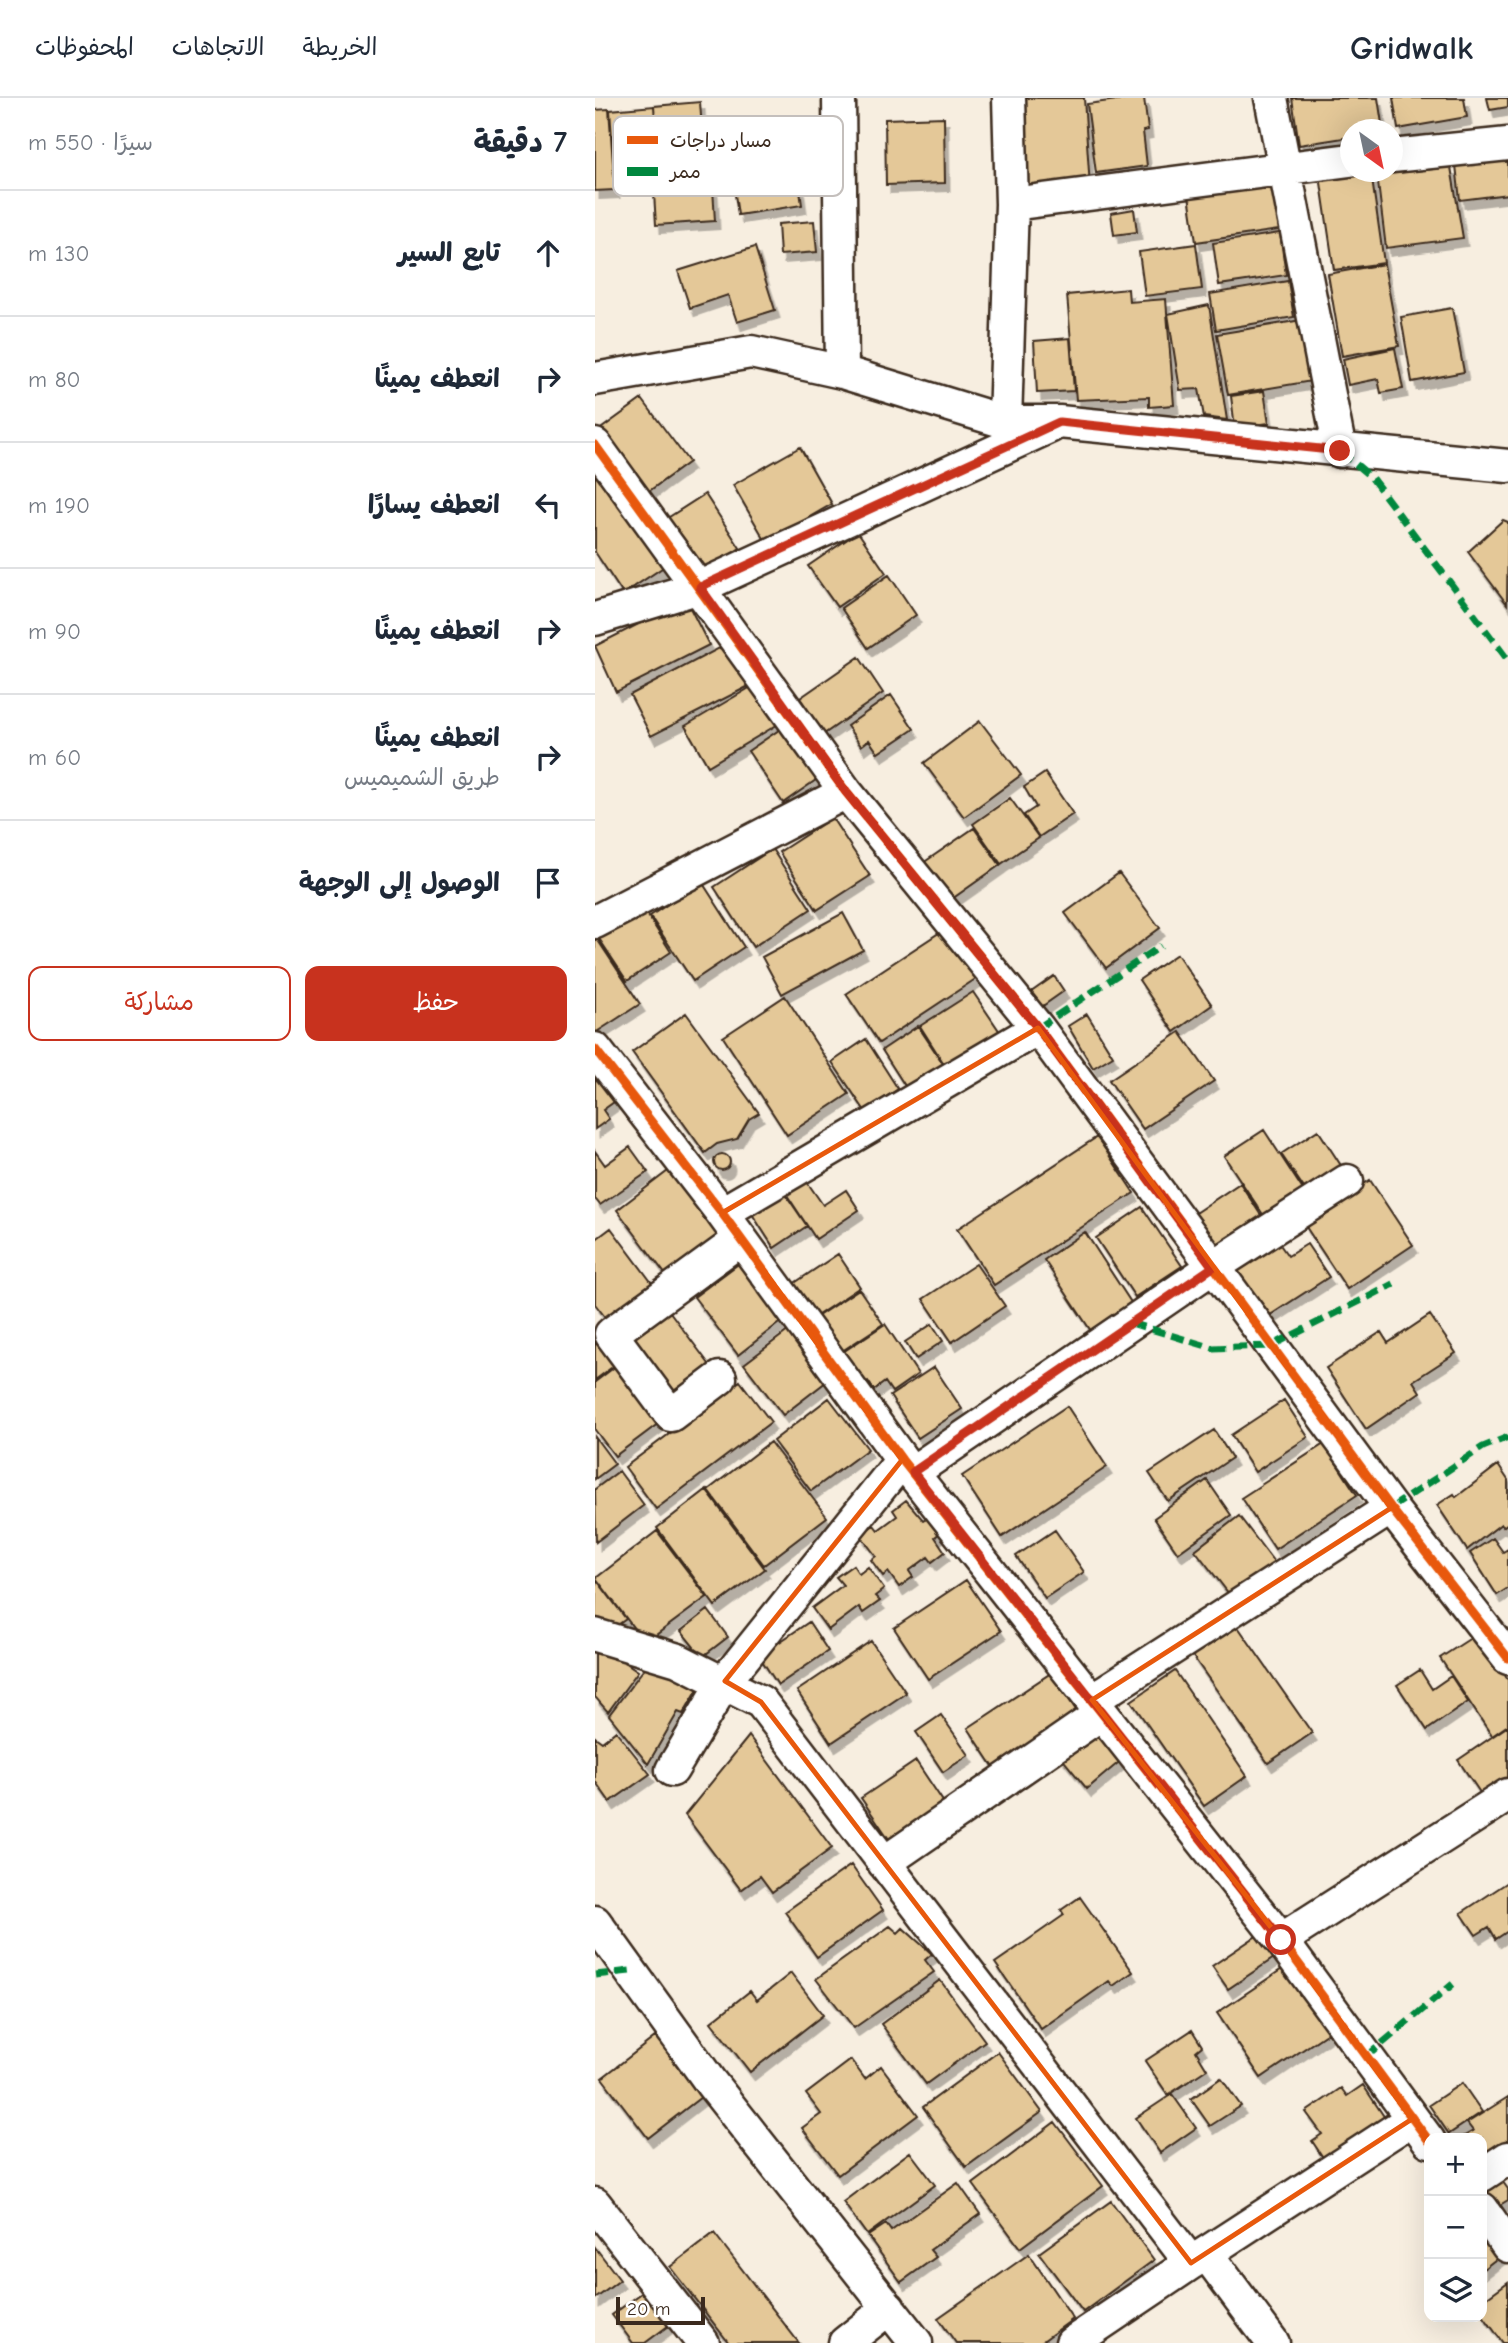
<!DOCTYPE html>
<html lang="ar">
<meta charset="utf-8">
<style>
:root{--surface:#fff;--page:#f6f6f7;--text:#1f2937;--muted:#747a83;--line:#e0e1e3;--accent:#c8321e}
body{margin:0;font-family:"Comic Neue","Playpen Sans Arabic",sans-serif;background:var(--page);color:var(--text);direction:rtl}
.controls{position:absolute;right:21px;bottom:21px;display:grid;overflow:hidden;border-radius:14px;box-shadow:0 7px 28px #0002}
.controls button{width:63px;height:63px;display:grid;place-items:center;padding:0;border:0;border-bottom:2px solid var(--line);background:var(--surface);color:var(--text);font:35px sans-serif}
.compass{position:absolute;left:745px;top:21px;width:63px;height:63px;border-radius:50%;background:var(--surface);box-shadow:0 7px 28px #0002;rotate:147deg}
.scale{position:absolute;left:21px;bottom:18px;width:89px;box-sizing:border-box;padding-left:7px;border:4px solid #3b2a1e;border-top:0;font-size:19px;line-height:24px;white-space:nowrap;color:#3b2a1e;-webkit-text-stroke:5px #fff;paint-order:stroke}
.stop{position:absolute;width:21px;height:21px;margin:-16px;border:5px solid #c8321e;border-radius:50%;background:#fff}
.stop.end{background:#c8321e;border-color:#fff;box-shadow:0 2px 7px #0008}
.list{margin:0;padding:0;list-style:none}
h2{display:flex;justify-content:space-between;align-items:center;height:91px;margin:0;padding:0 28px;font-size:30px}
h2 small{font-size:23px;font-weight:400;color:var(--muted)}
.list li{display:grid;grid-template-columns:46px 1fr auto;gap:21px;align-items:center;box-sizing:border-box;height:126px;padding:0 28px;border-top:2px solid var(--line)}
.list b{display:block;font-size:26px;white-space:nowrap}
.list p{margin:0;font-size:23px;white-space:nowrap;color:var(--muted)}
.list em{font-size:23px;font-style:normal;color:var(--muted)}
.actions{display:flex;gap:14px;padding:21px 28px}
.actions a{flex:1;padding:16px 0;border:2px solid var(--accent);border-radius:14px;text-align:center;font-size:24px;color:var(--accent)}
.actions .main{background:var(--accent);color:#fff}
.icon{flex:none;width:38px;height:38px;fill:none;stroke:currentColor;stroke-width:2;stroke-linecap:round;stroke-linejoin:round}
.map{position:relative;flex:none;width:913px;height:2245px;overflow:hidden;direction:ltr}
header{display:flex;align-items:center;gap:42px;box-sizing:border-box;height:98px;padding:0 35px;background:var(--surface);border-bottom:2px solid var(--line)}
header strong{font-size:33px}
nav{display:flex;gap:38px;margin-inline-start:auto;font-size:24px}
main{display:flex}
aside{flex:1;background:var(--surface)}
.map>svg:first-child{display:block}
.building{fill:#e4c898;stroke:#3b2a1e;stroke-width:2;filter:url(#shadow)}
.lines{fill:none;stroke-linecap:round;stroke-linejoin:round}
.minor-casing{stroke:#3b2a1e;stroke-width:37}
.minor{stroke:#fff;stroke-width:32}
.quiet{stroke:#00873e;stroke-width:7;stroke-dasharray:14 7;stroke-linecap:butt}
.cycleway-casing{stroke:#fff;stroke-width:13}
.cycleway{stroke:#e8590c;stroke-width:9}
.route{stroke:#c8321e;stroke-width:9}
.marked{fill:none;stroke:#e8590c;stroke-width:5;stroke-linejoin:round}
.key{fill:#fff;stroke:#c4bfbc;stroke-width:2}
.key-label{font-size:19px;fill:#3b2a1e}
</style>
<header>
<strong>Gridwalk</strong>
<nav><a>الخريطة</a><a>الاتجاهات</a><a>المحفوظات</a></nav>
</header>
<main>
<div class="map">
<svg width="913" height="2245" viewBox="0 0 913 2245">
<defs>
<filter id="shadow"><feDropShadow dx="4.5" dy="8" stdDeviation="0" flood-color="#0004"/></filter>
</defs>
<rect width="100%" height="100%" fill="#f7eee0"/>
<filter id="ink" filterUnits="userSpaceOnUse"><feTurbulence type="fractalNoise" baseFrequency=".0143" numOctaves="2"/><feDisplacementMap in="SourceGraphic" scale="14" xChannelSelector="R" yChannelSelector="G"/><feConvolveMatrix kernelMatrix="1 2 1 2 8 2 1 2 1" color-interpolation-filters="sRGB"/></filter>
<g filter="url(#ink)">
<!-- building -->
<path class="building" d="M422,0H489L495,89L430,94Z
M537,0H549L553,32L548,33L552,68L501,75L492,6Z
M697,0H783L788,32H755V39L704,47Z
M798,0H869L872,19L803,31Z
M892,0H913V9L895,12Z
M105,4L110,73L64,76L59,8Z
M59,8L64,81L20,84L15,12Z
M14,11L20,92L0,93V12Z
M349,19L350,85L291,87L290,21Z
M171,43L173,61L200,57L207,107L143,117L133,49Z
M913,59V96L865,102L861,67Z
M856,69L868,140L791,150L782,77Z
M757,74H776L789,165L739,172L725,78Z
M677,85L684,132L601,144L594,97Z
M118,90L120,123L61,127L59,95Z
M539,111L542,134L519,137L516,115Z
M219,123L222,154L185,157L183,126Z
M685,135L691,177L624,187L618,145Z
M601,146L607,191L550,198L544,154Z
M160,149L180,212L142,224L133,197L95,210L83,173Z
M789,166L804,248L747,258L733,176Z
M693,183L699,219L621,232L615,196Z
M533,191L534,204L571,201L579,307L554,309V299L481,302L472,197Z
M614,207L632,322L609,319L604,291L585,292L573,216Z
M857,210L869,274L817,284L806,219Z
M707,222L717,283L633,297L622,236Z
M475,240L479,293L442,295L439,243Z
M800,250L808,291L786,295L783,281L753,287L748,261Z
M669,293L674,325L640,330L636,298Z
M47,301L94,364L50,396L3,333Z
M205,349L237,406L171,444L138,387Z
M0,373L76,464L28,496L0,454Z
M110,396L145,450L106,476L71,421Z
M908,422L913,424L912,506L873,454Z
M263,434L291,475L242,509L213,468Z
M294,477L321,517L273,550L246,510Z
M91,502L114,547L21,594L0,548Z
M132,546L154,588L56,638L35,597Z
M264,559L288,595L229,636L205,600Z
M168,582L192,621L113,668L90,628Z
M296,597L319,631L283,655L274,642L266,648L252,628Z
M385,623L426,677L369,719L329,665Z
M193,626L228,677L188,705L153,653Z
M450,675L478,716L444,739L429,717L441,709L429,689Z
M415,700L444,740L406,766L378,726Z
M237,720L275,778L222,812L184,754Z
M379,730L405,767L354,803L328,765Z
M177,751L216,811L158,849L119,789Z
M524,775L565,830L511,870L470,815Z
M107,784L149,849L98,883L55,818Z
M46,807L76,854L32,883L1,836Z
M248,815L268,852L187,896L167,859Z
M353,829L385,878L284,945L251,896Z
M0,838L45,906L0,935Z
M582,856L617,907L579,934L544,882Z
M459,878L469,893L442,912L432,897Z
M378,894L405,934L351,969L325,928Z
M190,898L254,996L192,1037L128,939Z
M91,915L164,1015L154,1021L142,1041L122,1046L110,1055L37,954Z
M492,916L518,958L498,970L473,928Z
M323,928L349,967L312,991L287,952Z
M585,934L619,983L548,1031L514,982Z
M271,941L303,991L270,1013L237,964Z
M0,977L19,1004L8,1012L14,1021L0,1031Z
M669,1032L710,1095L671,1121L629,1058Z
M723,1032L747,1069L711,1093L686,1056Z
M502,1039L539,1095L399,1187L362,1131Z
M35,1049L53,1074L5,1107L0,1101V1053L10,1067Z
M119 1064a8 8 0 1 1 16 0a8 8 0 1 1-16 0Z
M77,1070L129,1140L74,1181L22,1112Z
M210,1081L228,1107L251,1092L264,1112L221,1141L190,1094Z
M775,1082L818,1147L752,1191L709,1126Z
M645,1085L667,1119L619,1150L597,1117Z
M189,1094L212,1128L179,1150L157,1116Z
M547,1109L587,1168L540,1199L501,1140Z
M16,1130L63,1193L17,1228L0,1206V1142Z
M490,1134L539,1209L498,1236L449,1162Z
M681,1141L693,1158L712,1146L734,1179L669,1221L636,1170Z
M243,1156L265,1189L217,1221L195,1188Z
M150,1161L193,1218L143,1257L99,1199Z
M381,1166L410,1208L357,1244L328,1201Z
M264,1191L288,1226L241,1257L217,1222Z
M69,1206L117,1270L74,1303L26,1239Z
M835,1217L861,1255L818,1283L825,1294L771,1331L731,1270L786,1234L793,1245Z
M290,1226L323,1276L297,1294L290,1284L279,1292L273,1283L263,1289L242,1258Z
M337,1226L348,1243L321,1261L310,1244Z
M198,1229L236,1280L188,1317L149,1266Z
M0,1241L20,1267L0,1282Z
M21,1268L64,1325L20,1358L0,1332V1284Z
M339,1269L367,1311L323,1340L295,1298Z
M145,1283L176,1324L61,1411L30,1369Z
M234,1300L273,1351L216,1393L178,1343Z
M689,1302L713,1339L660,1374L636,1337Z
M472,1308L512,1369L407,1439L367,1378Z
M619,1332L637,1360L573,1403L554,1375Z
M0,1339L20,1366L0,1381Z
M175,1344L232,1419L169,1467L113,1392Z
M729,1346L762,1397L680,1451L646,1400Z
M903,1367L913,1382V1425L908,1429L906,1426L872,1452L842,1407L859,1396L861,1399Z
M24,1373L49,1407L1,1444L0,1391Z
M612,1382L636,1417L583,1455L559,1420Z
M111,1392L170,1471L120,1508L62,1430Z
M311,1402L328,1422L334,1418L346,1434L340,1439L350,1454L337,1464L333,1459L314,1473L318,1479L304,1489L293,1474L288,1478L276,1462L281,1458L265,1437L279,1427L283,1432L302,1418L298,1412Z
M644,1418L682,1468L638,1501L600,1452Z
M460,1432L489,1474L450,1500L421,1458Z
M62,1433L112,1499L50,1545L1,1480Z
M898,1440L908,1454L913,1451V1490L902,1497L875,1455Z
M258,1467L264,1476L273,1469L289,1491L280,1498L285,1503L268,1515L264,1509L233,1532L217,1510L248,1487L241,1479Z
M1,1481L31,1521L13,1534L0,1530Z
M371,1482L406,1533L333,1581L299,1530Z
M113,1512L133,1539L107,1559L86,1533Z
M214,1524L233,1553L183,1587L164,1558Z
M641,1526L717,1635L673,1665L597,1557Z
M882,1536L913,1582V1627L897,1638L845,1560Z
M276,1543L311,1595L236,1645L202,1593Z
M5,1547L43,1573L13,1614L0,1599V1553Z
M58,1559L106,1586L88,1616L83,1614L53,1666L14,1617Z
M825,1572L837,1591L856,1578L873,1604L832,1632L802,1587Z
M580,1573L652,1678L609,1708L536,1603Z
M456,1575L485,1618L402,1674L373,1630Z
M346,1617L374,1657L348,1674L321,1634Z
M502,1628L529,1660L492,1691L465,1658Z
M913,1628V1683L888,1699L863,1662Z
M21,1633L55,1676L15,1704L0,1683V1639L7,1644Z
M154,1638L237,1750L177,1794L165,1778L146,1792L90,1717Z
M321,1663L351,1708L296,1744L266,1700Z
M256,1767L288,1812L222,1859L190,1814Z
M913,1784V1833L901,1841L894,1829L881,1837L866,1815Z
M485,1799L538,1874L518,1888L514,1883L446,1931L400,1865L469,1817L466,1812Z
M295,1828L303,1835L308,1830L337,1856L330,1862L339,1874L259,1930L221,1881Z
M663,1837L679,1860L633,1891L617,1868Z
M696,1865L740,1930L666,1980L622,1915Z
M196,1875L228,1917L155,1974L116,1924L155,1893L162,1902Z
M345,1882L390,1943L331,1986L286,1926Z
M597,1932L607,1948L601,1953L612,1971L573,1997L550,1963Z
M60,1939L106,1999L53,2040L7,1980Z
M403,1954L447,2014L371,2069L328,2009Z
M256,1962L270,1981L286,1968L323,2017L243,2077L207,2030L226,2016L211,1996Z
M626,1980L646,2008L615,2028L596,2001Z
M867,1985L887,2014L854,2036L834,2007Z
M768,1987L792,2023L731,2064L717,2043L727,2036L711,2014L746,1990L752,1998Z
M577,1996L601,2030L565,2055L541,2020Z
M913,1999V2045L887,2062V2040H866L878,2033L872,2025Z
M460,2024L508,2088L425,2150L378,2086Z
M315,2054L340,2087L272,2137L248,2104Z
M905,2080L913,2091V2102L900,2110L888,2091Z
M363,2085L385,2116L335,2152L341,2159L306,2184L273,2138L291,2126L296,2133Z
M516,2103L559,2162L488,2214L444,2155Z
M887,2134L905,2158L887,2172Z
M119,2135L204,2245H134L75,2169Z
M0,2149L25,2182L0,2201Z
M434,2156L478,2221L445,2245H361L343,2220Z
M913,2184V2245H908L887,2216V2203Z
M52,2191L77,2225L50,2245H38L17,2217Z"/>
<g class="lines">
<defs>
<path id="minor" d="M244,0L247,274
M414,0L417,106
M676,0L745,353
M797,58L913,46
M0,281L156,254L247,274L410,324H464L913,368
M410,324L417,106L755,62
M0,347L251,694L443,930L796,1410L913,1560
M0,521L105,489L456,328
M0,824L251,694
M0,951L127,1115L307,1362L686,1842L834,2043
M127,1115L443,930
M125,1280L76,1317L16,1236L146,1141
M318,1374L618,1169L752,1083
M0,1537L83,1562L166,1604L596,2165L817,2021
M497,1602L796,1410
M77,1672L130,1583L307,1362
M289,1765L507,1615
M0,1824L116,1985L321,2245
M686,1842L913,1697
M887,2077L913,2060
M0,2106L108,2245
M887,2111L913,2148
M611,2155L678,2245
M250,2245L294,2210
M477,2245L596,2165"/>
</defs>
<!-- minor casing -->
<use href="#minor" class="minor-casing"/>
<!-- minor -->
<use href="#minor" class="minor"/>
<!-- quiet -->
<path class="quiet" d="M745,353L776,379L913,562
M443,930L566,848
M536,1225L618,1250L676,1248L799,1186
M796,1410L888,1349L913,1339
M0,1877L35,1873
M771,1959L858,1886"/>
<defs>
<path id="cycleway" d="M0,347L251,694L443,930L796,1410L913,1560
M0,951L127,1115L307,1362L686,1842L834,2043"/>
</defs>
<!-- cycleway casing -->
<use href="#cycleway" class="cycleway-casing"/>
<!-- cycleway -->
<use href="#cycleway" class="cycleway"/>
</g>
</g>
<g class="lines" filter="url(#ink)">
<!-- route -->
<path class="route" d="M686,1842L318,1374L618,1169L443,930L251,694L105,489L464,324L745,353"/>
</g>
<!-- marked area -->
<path class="marked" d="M443,930L796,1410L497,1602L686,1842L817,2021L596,2165L166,1604L130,1583L307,1362L127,1115Z"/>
<!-- legend -->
<rect x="18" y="18" width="230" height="80" rx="10" class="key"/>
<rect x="32" y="38" width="31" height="8" fill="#e8590c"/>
<rect x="32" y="69" width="31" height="9" fill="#00873e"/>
<g class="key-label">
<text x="75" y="49">مسار دراجات</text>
<text x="75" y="80">ممر</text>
</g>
</svg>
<div class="controls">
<button>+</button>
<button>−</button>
<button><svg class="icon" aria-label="layers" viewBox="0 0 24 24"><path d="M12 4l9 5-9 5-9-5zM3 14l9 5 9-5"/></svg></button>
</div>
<svg class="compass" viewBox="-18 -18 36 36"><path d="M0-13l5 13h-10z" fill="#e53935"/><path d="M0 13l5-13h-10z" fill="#747a83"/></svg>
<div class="scale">20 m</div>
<div class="stop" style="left:686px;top:1842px"></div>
<div class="stop end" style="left:745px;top:353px"></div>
</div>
<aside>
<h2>7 دقيقة<small>سيرًا · 550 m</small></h2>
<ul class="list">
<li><svg class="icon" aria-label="ahead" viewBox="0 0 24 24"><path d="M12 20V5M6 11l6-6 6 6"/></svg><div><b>تابع السير</b></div><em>130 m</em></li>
<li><svg class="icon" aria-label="right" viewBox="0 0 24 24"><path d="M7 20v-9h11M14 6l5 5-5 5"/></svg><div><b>انعطف يمينًا</b></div><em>80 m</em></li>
<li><svg class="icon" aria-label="left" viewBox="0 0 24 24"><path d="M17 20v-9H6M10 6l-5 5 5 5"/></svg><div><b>انعطف يسارًا</b></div><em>190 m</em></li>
<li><svg class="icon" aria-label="right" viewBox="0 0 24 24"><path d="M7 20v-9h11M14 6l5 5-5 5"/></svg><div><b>انعطف يمينًا</b></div><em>90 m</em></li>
<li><svg class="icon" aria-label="right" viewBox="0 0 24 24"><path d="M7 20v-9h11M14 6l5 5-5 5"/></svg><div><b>انعطف يمينًا</b><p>طريق الشميميس</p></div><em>60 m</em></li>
<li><svg class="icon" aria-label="arrive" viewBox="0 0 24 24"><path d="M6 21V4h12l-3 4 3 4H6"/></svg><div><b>الوصول إلى الوجهة</b></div></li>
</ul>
<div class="actions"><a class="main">حفظ</a><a>مشاركة</a></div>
</aside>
</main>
